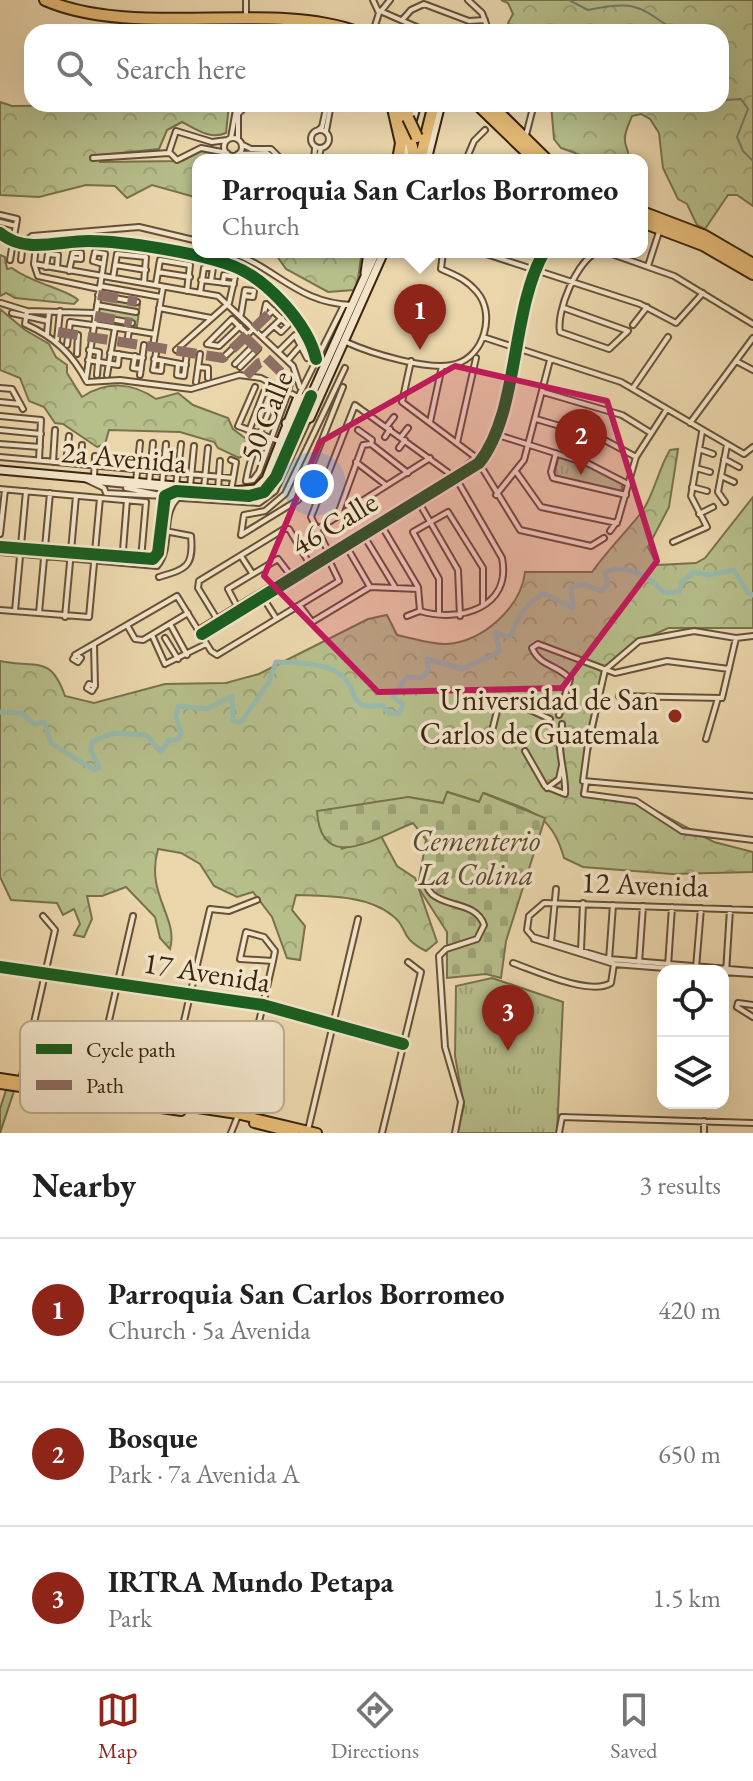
<!DOCTYPE html>
<meta charset="utf-8">
<style>
:root{--surface:#fff;--page:#f6f6f6;--text:#222;--muted:#767676;--line:#e0e0e0;--accent:#8f2418}
body{margin:0;font-family:"EB Garamond",serif;background:var(--page);color:var(--text)}
.controls{position:absolute;right:24px;bottom:24px;display:grid;overflow:hidden;border-radius:16px;box-shadow:0 8px 32px #0002}
.controls button{width:72px;height:72px;display:grid;place-items:center;padding:0;border:0;border-bottom:2px solid var(--line);background:var(--surface);color:var(--text);font:40px sans-serif}
.you{position:absolute;left:314px;top:484px;width:28px;height:28px;margin:-20px;border:6px solid #fff;border-radius:50%;background:#1a73e8;box-shadow:0 0 0 12px #1a73e833}
.badge{display:grid;place-items:center;width:52px;height:52px;border-radius:50%;background:var(--accent);color:#fff;font-size:26px;font-weight:700}
.pin{position:absolute;translate:-50% -66px;filter:drop-shadow(0 2px 4px #0008)}
.pin::after{content:'';position:absolute;top:42px;width:28px;height:24px;background:inherit;clip-path:polygon(0 0,100% 0,50% 100%)}
.popup{position:absolute;left:192px;top:154px;width:456px;height:104px;box-sizing:border-box;display:grid;place-content:center;border-radius:16px;background:var(--surface);filter:drop-shadow(0 2px 6px #0005);font-size:26px;white-space:nowrap;color:var(--muted)}
.popup b{font-size:30px;color:var(--text)}
.popup::after{content:'';position:absolute;left:50%;top:100%;margin-left:-16px;border:16px solid transparent;border-top-color:var(--surface)}
.list{margin:0;padding:0;list-style:none}
h2{display:flex;justify-content:space-between;align-items:center;height:104px;margin:0;padding:0 32px;font-size:34px}
h2 small{font-size:26px;font-weight:400;color:var(--muted)}
.list li{display:grid;grid-template-columns:52px 1fr auto;gap:24px;align-items:center;box-sizing:border-box;height:144px;padding:0 32px;border-top:2px solid var(--line)}
.list b{display:block;font-size:30px;white-space:nowrap}
.list p{margin:0;font-size:26px;white-space:nowrap;color:var(--muted)}
.list em{font-size:26px;font-style:normal;color:var(--muted)}
.icon{flex:none;width:44px;height:44px;fill:none;stroke:currentColor;stroke-width:2;stroke-linecap:round;stroke-linejoin:round}
.map{position:relative;flex:none;width:753px;height:1133px;overflow:hidden}
.search{position:absolute;background:var(--surface);box-shadow:0 8px 32px #0002;left:24px;right:24px;top:24px;height:88px;display:flex;align-items:center;gap:20px;box-sizing:border-box;padding:0 28px;border-radius:24px;color:var(--muted);font-size:30px}
.sheet{height:536px;background:var(--surface)}
nav{display:flex;justify-content:space-around;align-items:center;box-sizing:border-box;height:112px;border-top:2px solid var(--line);background:var(--surface);font-size:22px;color:var(--muted)}
nav a{display:grid;justify-items:center;gap:4px}
nav .on{color:var(--accent)}
.map>svg:first-child{display:block}
.forest{fill:url(#forest-crowns);stroke:#78724c;stroke-width:2}
.cemetery{fill:url(#cemetery-stones);stroke:#78724c;stroke-width:2}
.park{fill:url(#park-tufts);stroke:#78724c;stroke-width:2}
.pitch{fill:#b6be8a;stroke:#78724c;stroke-width:2}
.lines{fill:none;stroke-linecap:round;stroke-linejoin:round}
.stream{stroke:#727e6d;stroke-width:2}
.river{stroke:#98b9ad;stroke-width:5}
.street-casing{stroke:#665136;stroke-width:8}
.secondary-casing{stroke:#3a250e;stroke-width:11}
.primary-casing{stroke:#3a250e;stroke-width:12}
.highway-casing{stroke:#3a250e;stroke-width:14}
.street{stroke:#f2e4c9;stroke-width:4}
.secondary{stroke:#f2e4c9;stroke-width:7}
.primary{stroke:#e6bb76;stroke-width:8}
.highway{stroke:#e6bb76;stroke-width:10}
.highway-bridge-casing{stroke:#3a250e;stroke-width:14;stroke-linecap:butt}
.highway-bridge{stroke:#e6bb76;stroke-width:10}
.quiet{stroke:#8d6e63;stroke-width:10;stroke-dasharray:20 10;stroke-linecap:butt}
.cycleway-casing{stroke:#f2e4c9;stroke-width:17}
.cycleway{stroke:#1b5e20;stroke-width:12}
.marked{fill:#c2185b;fill-opacity:0.2;stroke:#c2185b;stroke-width:6;stroke-linejoin:round}
.poi-dot{fill:#8f2418;stroke:#f2e4c9;stroke-width:3}
.labels{text-anchor:middle;dominant-baseline:central;stroke-width:7;stroke-linejoin:round;paint-order:stroke}
.street-label{font-size:30px;fill:#3a250e;stroke:#f2e4c9}
.poi-label{font-size:30px;fill:#3a250e;stroke:#f2e4c9;text-anchor:end}
.park-label{font-size:30px;font-style:italic;fill:#594b2d;stroke:#f2e4c9}
.key{fill:#f2e4c9;stroke:#bbab91;stroke-width:2}
.key-label{font-size:22px;fill:#3a250e}
</style>
<div class="map">
<svg width="753" height="1133" viewBox="0 0 753 1133">
<defs>
<pattern id="forest-crowns" width="20" height="18" patternUnits="userSpaceOnUse" patternTransform="scale(2)"><rect width="20" height="18" fill="#b6be8a"/><path d="M2 6a3 3 0 1 1 6 0M12 15a3 3 0 1 1 6 0" fill="none" stroke="#9da376"/></pattern>
<pattern id="cemetery-stones" width="16" height="16" patternUnits="userSpaceOnUse" patternTransform="scale(2)"><rect width="16" height="16" fill="#b6be8a"/><path d="M2 7V4a2 2 0 0 1 4 0v3zM10 15v-3a2 2 0 0 1 4 0v3z" fill="#9da376"/></pattern>
<pattern id="park-tufts" width="24" height="20" patternUnits="userSpaceOnUse" patternTransform="scale(2)"><rect width="24" height="20" fill="#b6be8a"/><path d="M3 7l-1-3M5 7V3M7 7l1-3M15 17l-1-3M17 17v-4M19 17l1-3" fill="none" stroke="#9da376"/></pattern>
</defs>
<rect width="100%" height="100%" fill="#ebd6ac"/>
<filter id="stains"><feTurbulence type="fractalNoise" baseFrequency=".0025" numOctaves="4"/><feColorMatrix values="0 0 0 0 .2 0 0 0 0 .09 0 0 0 0 .02 0 0 0 .5 -.17"/></filter>
<radialGradient id="worn" r=".72"><stop offset=".6" stop-color="#630" stop-opacity="0"/><stop offset="1" stop-color="#630" stop-opacity=".3"/></radialGradient>
<!-- forest -->
<path class="forest" d="M501,0H753V206L737,195H728L705,229L697,225L687,204L678,199L663,168L659,133L650,119L641,114L632,116C629,124 624,133 625,141C626,150 630,151 628,160H582L583,156L561,148L554,139L551,104H721V32H512L508,23L513,14L508,3Z
M0,102L12,106L229,104L226,133C210,140 196,129 182,122L167,130L159,149L101,155L100,162L182,161L203,150L247,160H198V198L152,185L127,198L115,186L86,185L39,197L0,195Z
M274,252H363C357,266 362,274 354,290L328,292L286,269Z
M0,255L5,257L7,269L12,268C29,282 71,291 78,300L74,304L15,298L6,293L0,296Z
M0,309L25,330L49,344L56,357L67,365V373L82,397C106,381 132,382 156,399L178,393L193,405L228,418L233,429L249,441L250,452L239,458L218,448L214,442L180,432L109,430L105,444L97,447L63,424L55,423L44,407L29,401L20,378L0,370Z
M678,449L669,507L648,547L657,565L696,563L705,558L753,497V628H668L632,645L608,668L581,793L643,804L714,842L753,852V872L672,874L583,867L564,858C551,810 526,810 484,793L480,802L448,792L443,803L408,797L341,849L381,836L397,866L415,878L437,942L426,951C398,937 409,928 393,916C368,895 326,896 296,895L292,910L305,926L300,960L287,958L272,917L253,892L237,897L214,886L200,864L181,853L158,849C145,895 179,917 170,949L160,938L155,917L126,887L102,896H87L92,919L84,937L74,935L80,924L74,909L63,915L57,903L11,900L0,877V661C35,669 50,653 65,696L94,703L165,684L226,683L259,674L368,619L387,615L397,635C412,638 432,645 447,644C484,641 521,607 525,572H592C607,551 625,533 641,513C654,496 658,469 670,450Z
M6,1090L14,1091L0,1133V1109Z"/>
<!-- cemetery -->
<path class="cemetery" d="M447,792L479,802L483,793L545,818L506,941L501,978L486,974L447,978V932L418,887L426,840L413,823C375,838 321,875 317,811L408,797L443,803Z"/>
<!-- park -->
<path class="park" d="M559,455L589,465L622,482V492L554,476Z
M492,978L563,1002L557,1133H457L464,1106L455,1056L456,986Z"/>
<!-- pitch -->
<path class="pitch" d="M99,297L140,304L137,326L96,318Z"/>
<g class="lines">
<!-- stream -->
<path class="stream" d="M569,0L588,10C637,0 638,6 677,32
M721,61L727,77L721,87
M721,96L726,100L741,99L748,109L737,137L743,151L753,161"/>
<!-- river -->
<path class="river" d="M0,712L21,713L34,724L44,722L51,743L94,770L99,767L91,751L92,742L113,733L146,735L161,752L169,740H178L181,734L176,716L178,706L207,709L232,696L233,721L241,722L269,682L276,662C295,663 325,663 340,674C360,688 346,712 382,705L389,713L399,714L403,704L393,697L407,677C419,678 422,681 429,669L427,659L462,669C471,665 495,655 500,651L495,632L507,637L512,634C515,620 532,596 545,594L573,608L571,587L582,584L602,591L608,584L605,573C623,561 652,578 664,593L679,592L682,582L694,572L708,575L734,570L748,593L753,595"/>
<defs>
<path id="street" d="M468,0L482,13L489,32
M378,10L428,32
M382,10L390,0
M246,16V0
M403,19L411,10L424,4L469,21L485,20
M373,32L379,13L373,0
M311 139a9 9 0 1 1 18 0a9 9 0 1 1-18 0Z
M317,131L322,127L327,104
M326,131L331,104
M526,135L534,104
M224 147a9 9 0 1 1 18 0a9 9 0 1 1-18 0Z
M231,138L237,104
M238,139V114L248,104
M227,140L212,142L176,131L169,152L177,160L201,148L227,153
M243,145L251,149H271L282,160
M238,154L267,153L276,160
M93,158L169,153
M314,160L315,148
M318,160L321,148
M466,160L474,141L485,130
M0,215L17,219L10,260
M0,222L16,226
M0,233C25,254 58,241 88,241C125,241 199,253 233,266C267,279 308,324 316,359
M23,243L32,236L139,227L198,241
M36,246L34,264L38,276L99,289
M230,252C277,268 298,304 353,305
M480,252L640,304L676,323L703,293
M606,252L674,276L753,324
M21,260L23,243
M34,264L218,296L293,366L300,387
M115,265L146,270
M648,266L659,232
M46,267L48,254L58,255L57,268
M69,271L73,253H81V259L72,258
M158,272L190,277
M113,278L117,254L146,257L144,283
M201,280L234,284
M156,284L160,260L190,265L187,291
M100,286L161,297
M200,293L204,268H213L211,281
M98,295L137,302
M1,303L27,311L95,313
M97,305L136,312
M159,308L211,318
M564,308L628,331L609,349L560,332C556,311 577,261 597,252
M27,311L25,324C54,337 72,353 87,382L120,380L191,389L239,375L261,378L298,397
M12,313L48,321
M241,314L245,290L254,291L253,297L244,296
M95,316L132,323
M263,318L266,304L288,325L281,332L274,326
M94,324L155,334
M633,325L647,307
M47,334L49,312
M263,336L282,318
M483,337L621,382L744,454L753,447
M57,340L60,311
M346,342C370,353 431,372 456,364C484,356 496,314 477,292C466,279 455,275 441,269L443,252
M127,343L129,330
M207,344L232,319L247,334
M207,344L219,346L240,326
M67,345L70,322L92,325
M153,346L163,287
M157,347L153,370L161,371L162,361
M89,350L99,352L97,375
M176,350L229,303L235,277L224,275L223,283
M279,351L295,335L307,358
M110,353L143,358
M77,354L78,335
M135,356L133,368L141,369
M223,358L273,310
M154,359L186,365
M88,360L118,365L119,354
M288,360L301,345
M411,361L402,402L478,459
M736,361L753,370
M178,364L177,375L184,376L187,353
M235,364L254,345
M198,367L208,368V378
M240,367L258,349
M107,375L115,328
M140,375L144,345
M86,379L105,254L95,252L93,261L103,264
M196,382L200,354
M255,387L238,426L279,441
M0,388L12,389L23,409
M633,388L668,337
M543,392L622,415L651,433
M298,397L344,305
M0,402L20,404
M0,416L41,420L39,460
M536,419L601,438L636,457
M430,422L442,366
M690,423L753,338
M387,426L394,417
M0,430L41,434
M358,430L372,440L371,444
M249,431L264,392L278,389
M495,434L589,464L628,484
M385,437L390,429
M401,437L408,428
M457,443L476,358
M0,444L40,447
M399,448L405,440
M699,449L713,454
M556,453L551,472L553,478L626,495
M0,457L233,478
M724,459L739,467
M53,462L55,430
M356,462L386,485
M66,463L69,436
M479,463L520,530L591,546L604,538
M80,464L82,445
M696,468L710,472
M517,473L541,507L617,523
M721,476L734,482
M94,478L95,456
M87,480L104,488L106,493L165,496L126,488
M246,481L253,480L259,472L288,393
M246,481C250,454 268,414 279,387
M96,482L158,488L181,498L259,503L275,491L309,418
M136,482L140,443
M149,483L153,443
M162,485L166,444
M176,486L181,444
M190,487L194,446
M692,487L707,491
M204,488L208,448
M0,489L146,502L141,559
M218,490L220,461
M231,491L236,462L231,460
M496,495L524,460L550,360
M418,501L458,570L460,616
M725,502L718,492L727,445
M338,514L363,445L371,444L408,473
M699,514L713,507
M380,523L418,587L420,611C459,623 512,608 502,558L457,480
M316,530L430,458
M610,531L618,520L636,457L667,409
M0,534L5,490
M241,535L244,515L265,511L285,494L345,368
M241,535L298,500L343,387
M364,536L395,587
M673,542L707,527L691,496L702,432
M345,544L370,587
M0,547L153,559L158,553L165,496L176,491L249,496L264,492L276,477L311,396
M328,551L311,517L355,405L453,476
M0,552L157,566C173,548 160,517 177,499
M241,556L252,573
M122,563L127,500
M159,577C186,569 194,567 191,536L165,531
M262,596L276,618
M300,606L312,622L370,587L418,589
M238,608L228,589L278,559L291,576
M0,610L89,617L100,498
M15,611L26,491
M39,613L50,493
M439,614V579L413,532L448,512L483,568V605
M407,616L420,611
M65,617L76,496
M217,619L198,588L199,581L284,529H289L309,563
M170,624L187,655
M127,625L135,639L143,640L188,613
M200,629L453,476L485,451
M202,634L479,463C520,411 510,312 544,252
M152,635L165,664L206,644
M165,638L178,659
M94,645L95,686
M75,655L177,596L211,651L217,655L339,581L328,558
M76,655L81,658L78,662L73,659Z
M89,684L95,686L92,691L87,688Z
M619,696L722,698L736,638
M559,715L570,679C559,665 540,667 532,648L538,644L615,673L667,661L729,669
M562,724V734L588,744L583,781L753,796
M493,727L499,703L513,702L550,719
M706,739L718,698
M588,744L605,670L639,641L694,631L736,638L753,636
M525,751L545,786L565,794C567,777 555,744 562,734
M586,782L584,794L636,801L682,831L753,840
M547,788L559,779L562,765
M425,867C419,916 474,893 484,925L477,939L446,949L439,956L445,1047L461,1102L455,1133
M533,937L527,930L529,916L544,903L753,910
M533,937L609,959L753,971
M534,939L614,964L703,971
M551,942L556,889
M581,950L583,903
M609,960L613,905
M513,963C536,971 590,996 611,983L614,964
M639,963L643,906
M668,966L672,907
M0,967L263,1005L403,1044
M696,968L701,908
M723,972L753,974
M726,973L730,909
M737,1007L738,1003L753,1005
M737,1007L753,1017
M21,1080L55,930L43,916
M93,1090L133,916
M165,1103L210,909L229,911L257,900
M238,1113L273,961L275,951L264,937L246,932L240,959L273,961
M308,1130L358,919
M231,1133L237,1118
M382,1133L421,972L408,962
M559,1133L562,1117L753,1123
M704,1133V1121"/>
<path id="secondary" d="M411,125L417,104
M404,160L409,137
M427,160L441,104
M365,273L368,252
M286,423H299L310,418L384,252
M0,470L231,491L256,489L266,479L297,399L311,396L376,252"/>
<path id="primary" d="M0,1078L237,1114L317,1133
M0,1084L181,1111
M254,1123L294,1133"/>
<path id="highway" d="M45,0C135,39 269,0 357,32
M320,26L339,32
M392,104L401,143L398,160
M399,104C397,125 416,140 413,160
M407,104L408,118
M477,104L535,160
M490,104L547,160
M420,160L434,104
M642,212L705,236L753,264
M642,222L703,245L753,274"/>
</defs>
<!-- street casing -->
<use href="#street" class="street-casing"/>
<!-- secondary casing -->
<use href="#secondary" class="secondary-casing"/>
<!-- primary casing -->
<use href="#primary" class="primary-casing"/>
<!-- highway casing -->
<use href="#highway" class="highway-casing"/>
<!-- street -->
<use href="#street" class="street"/>
<!-- secondary -->
<use href="#secondary" class="secondary"/>
<!-- primary -->
<use href="#primary" class="primary"/>
<!-- highway -->
<use href="#highway" class="highway"/>
<defs>
<path id="highway-bridge" d="M408,118L417,137"/>
</defs>
<!-- highway-bridge casing -->
<use href="#highway-bridge" class="highway-bridge-casing"/>
<!-- highway-bridge -->
<use href="#highway-bridge" class="highway-bridge"/>
<!-- quiet -->
<path class="quiet" d="M98,295L137,302
M95,316L132,323
M58,332L223,358L273,310
M245,337L290,381L287,391
M246,376L259,363L269,360"/>
<defs>
<path id="cycleway" d="M0,233C25,254 58,241 88,241C125,241 199,253 233,266C267,279 308,324 316,359
M0,547L153,559L158,553L165,496L176,491L249,496L264,492L276,477L311,396
M202,634L479,463C520,411 510,312 544,252
M0,967L263,1005L403,1044"/>
</defs>
<!-- cycleway casing -->
<use href="#cycleway" class="cycleway-casing"/>
<!-- cycleway -->
<use href="#cycleway" class="cycleway"/>
</g>
<!-- marked area -->
<path class="marked" d="M455,366L607,401L657,561L562,688L378,692L264,576L320,442Z"/>
<!-- markers -->
<circle class="poi-dot" cx="675" cy="716" r="8"/>
<g class="labels">
<!-- street labels -->
<g class="street-label">
<text transform="translate(266 416) rotate(-68)">50 Calle</text>
<text transform="translate(124 457) rotate(5)">2a Avenida</text>
<text transform="translate(334 523) rotate(-31)">46 Calle</text>
<text transform="translate(645 884) rotate(2)">12 Avenida</text>
<text transform="translate(207 972) rotate(9)">17 Avenida</text>
</g>
<!-- poi labels -->
<g class="poi-label">
<text x="659" y="699">Universidad de San<tspan x="659" dy="34">Carlos de Guatemala</tspan></text>
</g>
<!-- park labels -->
<g class="park-label">
<text x="476" y="840">Cementerio<tspan x="476" dy="34">La Colina</tspan></text>
</g>
</g>
<!-- legend -->
<rect x="20" y="1021" width="264" height="92" rx="12" class="key"/>
<rect x="36" y="1044" width="36" height="10" fill="#1b5e20"/>
<rect x="36" y="1080" width="36" height="10" fill="#8d6e63"/>
<g class="key-label">
<text x="86" y="1057">Cycle path</text>
<text x="86" y="1093">Path</text>
</g>
<rect width="100%" height="100%" filter="url(#stains)"/>
<rect width="100%" height="100%" fill="url(#worn)"/>
</svg>
<div class="controls">
<button><svg class="icon" aria-label="locate" viewBox="0 0 24 24"><circle cx="12" cy="12" r="6"/><path d="M12 2v4M12 18v4M2 12h4M18 12h4"/></svg></button>
<button><svg class="icon" aria-label="layers" viewBox="0 0 24 24"><path d="M12 4l9 5-9 5-9-5zM3 14l9 5 9-5"/></svg></button>
</div>
<div class="you"></div>
<div class="pin badge" style="left:420px;top:350px">1</div>
<div class="popup"><b>Parroquia San Carlos Borromeo</b>Church</div>
<div class="pin badge" style="left:581px;top:475px">2</div>
<div class="pin badge" style="left:508px;top:1051px">3</div>
<div class="search"><svg class="icon" aria-label="search" viewBox="0 0 24 24"><circle cx="10" cy="10" r="6"/><path d="M15 15l6 6"/></svg>Search here</div>
</div>
<section class="sheet">
<h2>Nearby<small>3 results</small></h2>
<ul class="list">
<li><span class="badge">1</span><div><b>Parroquia San Carlos Borromeo</b><p>Church · 5a Avenida</p></div><em>420 m</em></li>
<li><span class="badge">2</span><div><b>Bosque</b><p>Park · 7a Avenida A</p></div><em>650 m</em></li>
<li><span class="badge">3</span><div><b>IRTRA Mundo Petapa</b><p>Park</p></div><em>1.5 km</em></li>
</ul>
</section>
<nav>
<a class="on"><svg class="icon" aria-label="map" viewBox="0 0 24 24"><path d="M3 6l6-2 6 2 6-2v14l-6 2-6-2-6 2zM9 4v14M15 6v14"/></svg>Map</a>
<a><svg class="icon" aria-label="directions" viewBox="0 0 24 24"><path d="M12 3l9 9-9 9-9-9zM9 14v-3h6M13 9l2 2-2 2"/></svg>Directions</a>
<a><svg class="icon" aria-label="saved" viewBox="0 0 24 24"><path d="M7 4h10v16l-5-4-5 4z"/></svg>Saved</a>
</nav>
